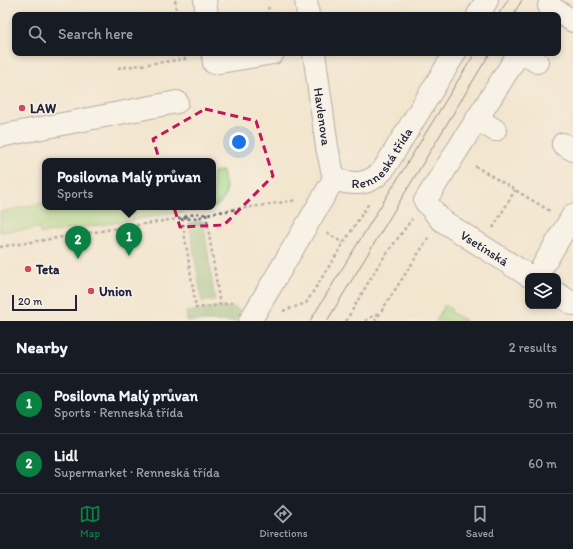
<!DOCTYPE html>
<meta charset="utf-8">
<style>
:root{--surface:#171b24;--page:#20242c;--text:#f1f3f6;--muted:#9ea1a6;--line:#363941;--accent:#0b8043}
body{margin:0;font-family:Itim,sans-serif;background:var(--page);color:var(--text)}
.controls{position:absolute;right:12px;bottom:12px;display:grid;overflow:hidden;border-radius:8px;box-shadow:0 2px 6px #0003}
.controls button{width:36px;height:36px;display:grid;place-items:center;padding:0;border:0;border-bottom:1px solid var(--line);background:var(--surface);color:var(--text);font:20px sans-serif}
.scale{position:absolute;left:12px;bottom:10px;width:65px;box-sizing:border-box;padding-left:4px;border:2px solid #22223b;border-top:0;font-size:11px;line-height:14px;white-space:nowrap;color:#22223b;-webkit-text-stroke:3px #f7f3e8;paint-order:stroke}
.you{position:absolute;left:239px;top:142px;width:14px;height:14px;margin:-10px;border:3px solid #fff;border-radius:50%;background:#1a73e8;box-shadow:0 0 0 6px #1a73e833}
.badge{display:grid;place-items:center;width:26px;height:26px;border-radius:50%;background:var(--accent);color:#fff;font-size:13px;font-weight:700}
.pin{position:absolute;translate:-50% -33px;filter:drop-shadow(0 1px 2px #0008)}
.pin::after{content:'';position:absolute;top:21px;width:14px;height:12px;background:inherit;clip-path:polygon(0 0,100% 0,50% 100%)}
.popup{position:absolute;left:42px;top:158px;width:174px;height:52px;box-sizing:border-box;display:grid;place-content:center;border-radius:8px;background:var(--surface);filter:drop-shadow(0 1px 3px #0005);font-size:13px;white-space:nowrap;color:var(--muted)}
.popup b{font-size:15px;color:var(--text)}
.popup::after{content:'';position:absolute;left:50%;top:100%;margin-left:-8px;border:8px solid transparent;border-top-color:var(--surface)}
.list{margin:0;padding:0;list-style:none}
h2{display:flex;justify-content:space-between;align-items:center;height:52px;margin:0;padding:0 16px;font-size:17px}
h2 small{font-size:13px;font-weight:400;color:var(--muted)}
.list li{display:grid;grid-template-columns:26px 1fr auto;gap:12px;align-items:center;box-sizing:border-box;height:60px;padding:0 16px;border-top:1px solid var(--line)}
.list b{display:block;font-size:15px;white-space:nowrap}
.list p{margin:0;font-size:13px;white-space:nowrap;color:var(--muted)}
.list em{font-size:13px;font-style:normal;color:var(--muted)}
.icon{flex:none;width:22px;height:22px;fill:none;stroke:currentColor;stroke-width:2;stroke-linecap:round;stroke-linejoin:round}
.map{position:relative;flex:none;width:573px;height:321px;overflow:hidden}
.search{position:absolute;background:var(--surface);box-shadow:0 2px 6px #0003;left:12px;right:12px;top:12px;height:44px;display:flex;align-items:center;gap:10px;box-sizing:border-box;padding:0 14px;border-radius:8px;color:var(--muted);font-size:15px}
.sheet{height:172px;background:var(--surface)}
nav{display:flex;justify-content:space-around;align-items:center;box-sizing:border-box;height:56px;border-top:1px solid var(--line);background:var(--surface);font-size:11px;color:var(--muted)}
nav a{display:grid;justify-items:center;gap:2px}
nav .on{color:var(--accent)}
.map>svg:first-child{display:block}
.green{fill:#a0d585;stroke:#617c60}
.forest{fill:#80b672;stroke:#516c56}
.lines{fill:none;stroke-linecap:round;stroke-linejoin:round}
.minor-casing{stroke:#6b676f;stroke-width:24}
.path{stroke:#6b676f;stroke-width:2.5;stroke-dasharray:3 3;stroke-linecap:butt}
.minor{stroke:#fff;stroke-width:22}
.tram{stroke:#22223b;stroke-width:1}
.marked{fill:none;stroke:#c2185b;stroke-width:3;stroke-dasharray:8 5;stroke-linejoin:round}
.poi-dot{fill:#d1495b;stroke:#f7f3e8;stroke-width:1.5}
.labels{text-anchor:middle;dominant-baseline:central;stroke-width:3;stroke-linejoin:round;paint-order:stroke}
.poi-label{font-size:13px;font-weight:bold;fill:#22223b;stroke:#f7f3e8;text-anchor:start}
.street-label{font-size:13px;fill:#22223b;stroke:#f7f3e8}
</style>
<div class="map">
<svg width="573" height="321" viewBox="0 0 573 321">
<rect width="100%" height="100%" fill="#f7f3e8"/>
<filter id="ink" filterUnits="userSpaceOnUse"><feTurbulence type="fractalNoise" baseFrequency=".025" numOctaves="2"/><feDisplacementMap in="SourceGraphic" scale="8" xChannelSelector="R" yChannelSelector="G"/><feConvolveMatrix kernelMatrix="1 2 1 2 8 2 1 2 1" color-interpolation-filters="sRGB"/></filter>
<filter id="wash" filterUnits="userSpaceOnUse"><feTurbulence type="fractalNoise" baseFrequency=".012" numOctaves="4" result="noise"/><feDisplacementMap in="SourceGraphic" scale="16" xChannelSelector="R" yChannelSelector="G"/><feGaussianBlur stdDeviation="0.9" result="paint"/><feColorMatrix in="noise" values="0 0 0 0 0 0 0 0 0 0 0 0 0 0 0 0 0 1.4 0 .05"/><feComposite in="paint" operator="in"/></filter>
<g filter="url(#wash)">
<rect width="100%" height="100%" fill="#f3e6cf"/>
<!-- green -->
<path class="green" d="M223,171C226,188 231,198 213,208L40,234L39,228L0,232V212L45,202V207H213V172Z
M445,305L451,309V312L466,321H436Z"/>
<!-- forest -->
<path class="forest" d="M203,221L215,300L202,302L189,223Z
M219,307L235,308L239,310L240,314L235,321H187L186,312Z"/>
</g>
<g filter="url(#ink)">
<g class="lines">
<defs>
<g id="minor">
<path d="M205,0L207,15"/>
<path d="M306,0L308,15"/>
<path d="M549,6L573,21"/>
<path d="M478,15L487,0"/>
<path d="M213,53L214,63L273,53"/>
<path id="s1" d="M314,53L327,147L334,179"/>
<path id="s2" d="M519,53L425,201L441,220L529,276"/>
<path d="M524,53L537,62"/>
<path d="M477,119L495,130"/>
<path d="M0,136L177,102"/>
<path d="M563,144L573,150"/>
<path id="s3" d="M334,179C353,185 369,186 383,170L455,53"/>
<path d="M537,276L573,215"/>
<path d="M558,294L573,304"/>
<path d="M250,321L334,179"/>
</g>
</defs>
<!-- minor casing -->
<use href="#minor" class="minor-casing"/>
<!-- path -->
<path class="path" d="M175,0L177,15
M266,15L269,7
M118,68L185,59L184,53
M475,166L550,211
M206,214L220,305L236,302
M187,217L186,216L200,213V215
M182,218L196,308L220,305
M493,228L515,190
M327,233L343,243
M0,247L182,218L187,217V219L201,217L200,215L206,214L297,200
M283,311L306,303L369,203
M346,321L379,264L412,219
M365,321L380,312
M375,321L429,237"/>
<!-- minor -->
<use href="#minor" class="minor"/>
<!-- tram -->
<path class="tram" d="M498,15L508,0
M513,15L522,0
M310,321L475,53
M327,321L490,53"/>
</g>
</g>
<!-- marked area -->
<path d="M0 0H573V321H0ZM205,109L256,121L273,176L224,225L180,227L153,139Z" fill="#f3e6cf" fill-opacity=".55" fill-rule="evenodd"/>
<path class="marked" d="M205,109L256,121L273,176L224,225L180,227L153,139Z"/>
<!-- markers -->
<g class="poi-dot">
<circle cx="22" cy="108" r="4"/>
<circle cx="28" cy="269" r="4"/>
<circle cx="91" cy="291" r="4"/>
</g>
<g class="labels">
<!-- poi labels -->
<g class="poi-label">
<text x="30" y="108">LAW</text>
<text x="36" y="269">Teta</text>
<text x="99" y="291">Union</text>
</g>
<!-- street labels -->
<g class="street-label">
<text stroke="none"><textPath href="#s1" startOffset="64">Havlenova</textPath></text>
<text stroke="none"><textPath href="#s3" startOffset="60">Renneská třída</textPath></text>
<text stroke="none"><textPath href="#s2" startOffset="252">Vsetínská</textPath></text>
</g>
</g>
</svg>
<div class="controls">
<button><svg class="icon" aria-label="layers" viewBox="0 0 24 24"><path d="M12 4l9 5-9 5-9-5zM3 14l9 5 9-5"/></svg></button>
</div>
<div class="scale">20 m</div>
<div class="you"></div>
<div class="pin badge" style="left:129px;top:256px">1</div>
<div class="popup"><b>Posilovna Malý průvan</b>Sports</div>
<div class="pin badge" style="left:78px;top:259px">2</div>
<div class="search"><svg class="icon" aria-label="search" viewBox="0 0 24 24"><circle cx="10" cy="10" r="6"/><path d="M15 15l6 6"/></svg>Search here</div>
</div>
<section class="sheet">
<h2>Nearby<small>2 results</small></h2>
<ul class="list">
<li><span class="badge">1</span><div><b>Posilovna Malý průvan</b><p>Sports · Renneská třída</p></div><em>50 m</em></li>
<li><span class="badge">2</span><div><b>Lidl</b><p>Supermarket · Renneská třída</p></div><em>60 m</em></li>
</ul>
</section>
<nav>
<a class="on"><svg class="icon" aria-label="map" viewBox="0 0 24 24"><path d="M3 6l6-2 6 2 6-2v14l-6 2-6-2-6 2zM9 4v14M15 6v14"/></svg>Map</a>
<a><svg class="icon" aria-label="directions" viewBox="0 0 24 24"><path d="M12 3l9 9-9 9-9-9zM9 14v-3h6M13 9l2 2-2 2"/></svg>Directions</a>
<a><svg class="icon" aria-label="saved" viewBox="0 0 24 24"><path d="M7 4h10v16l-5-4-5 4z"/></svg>Saved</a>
</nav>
